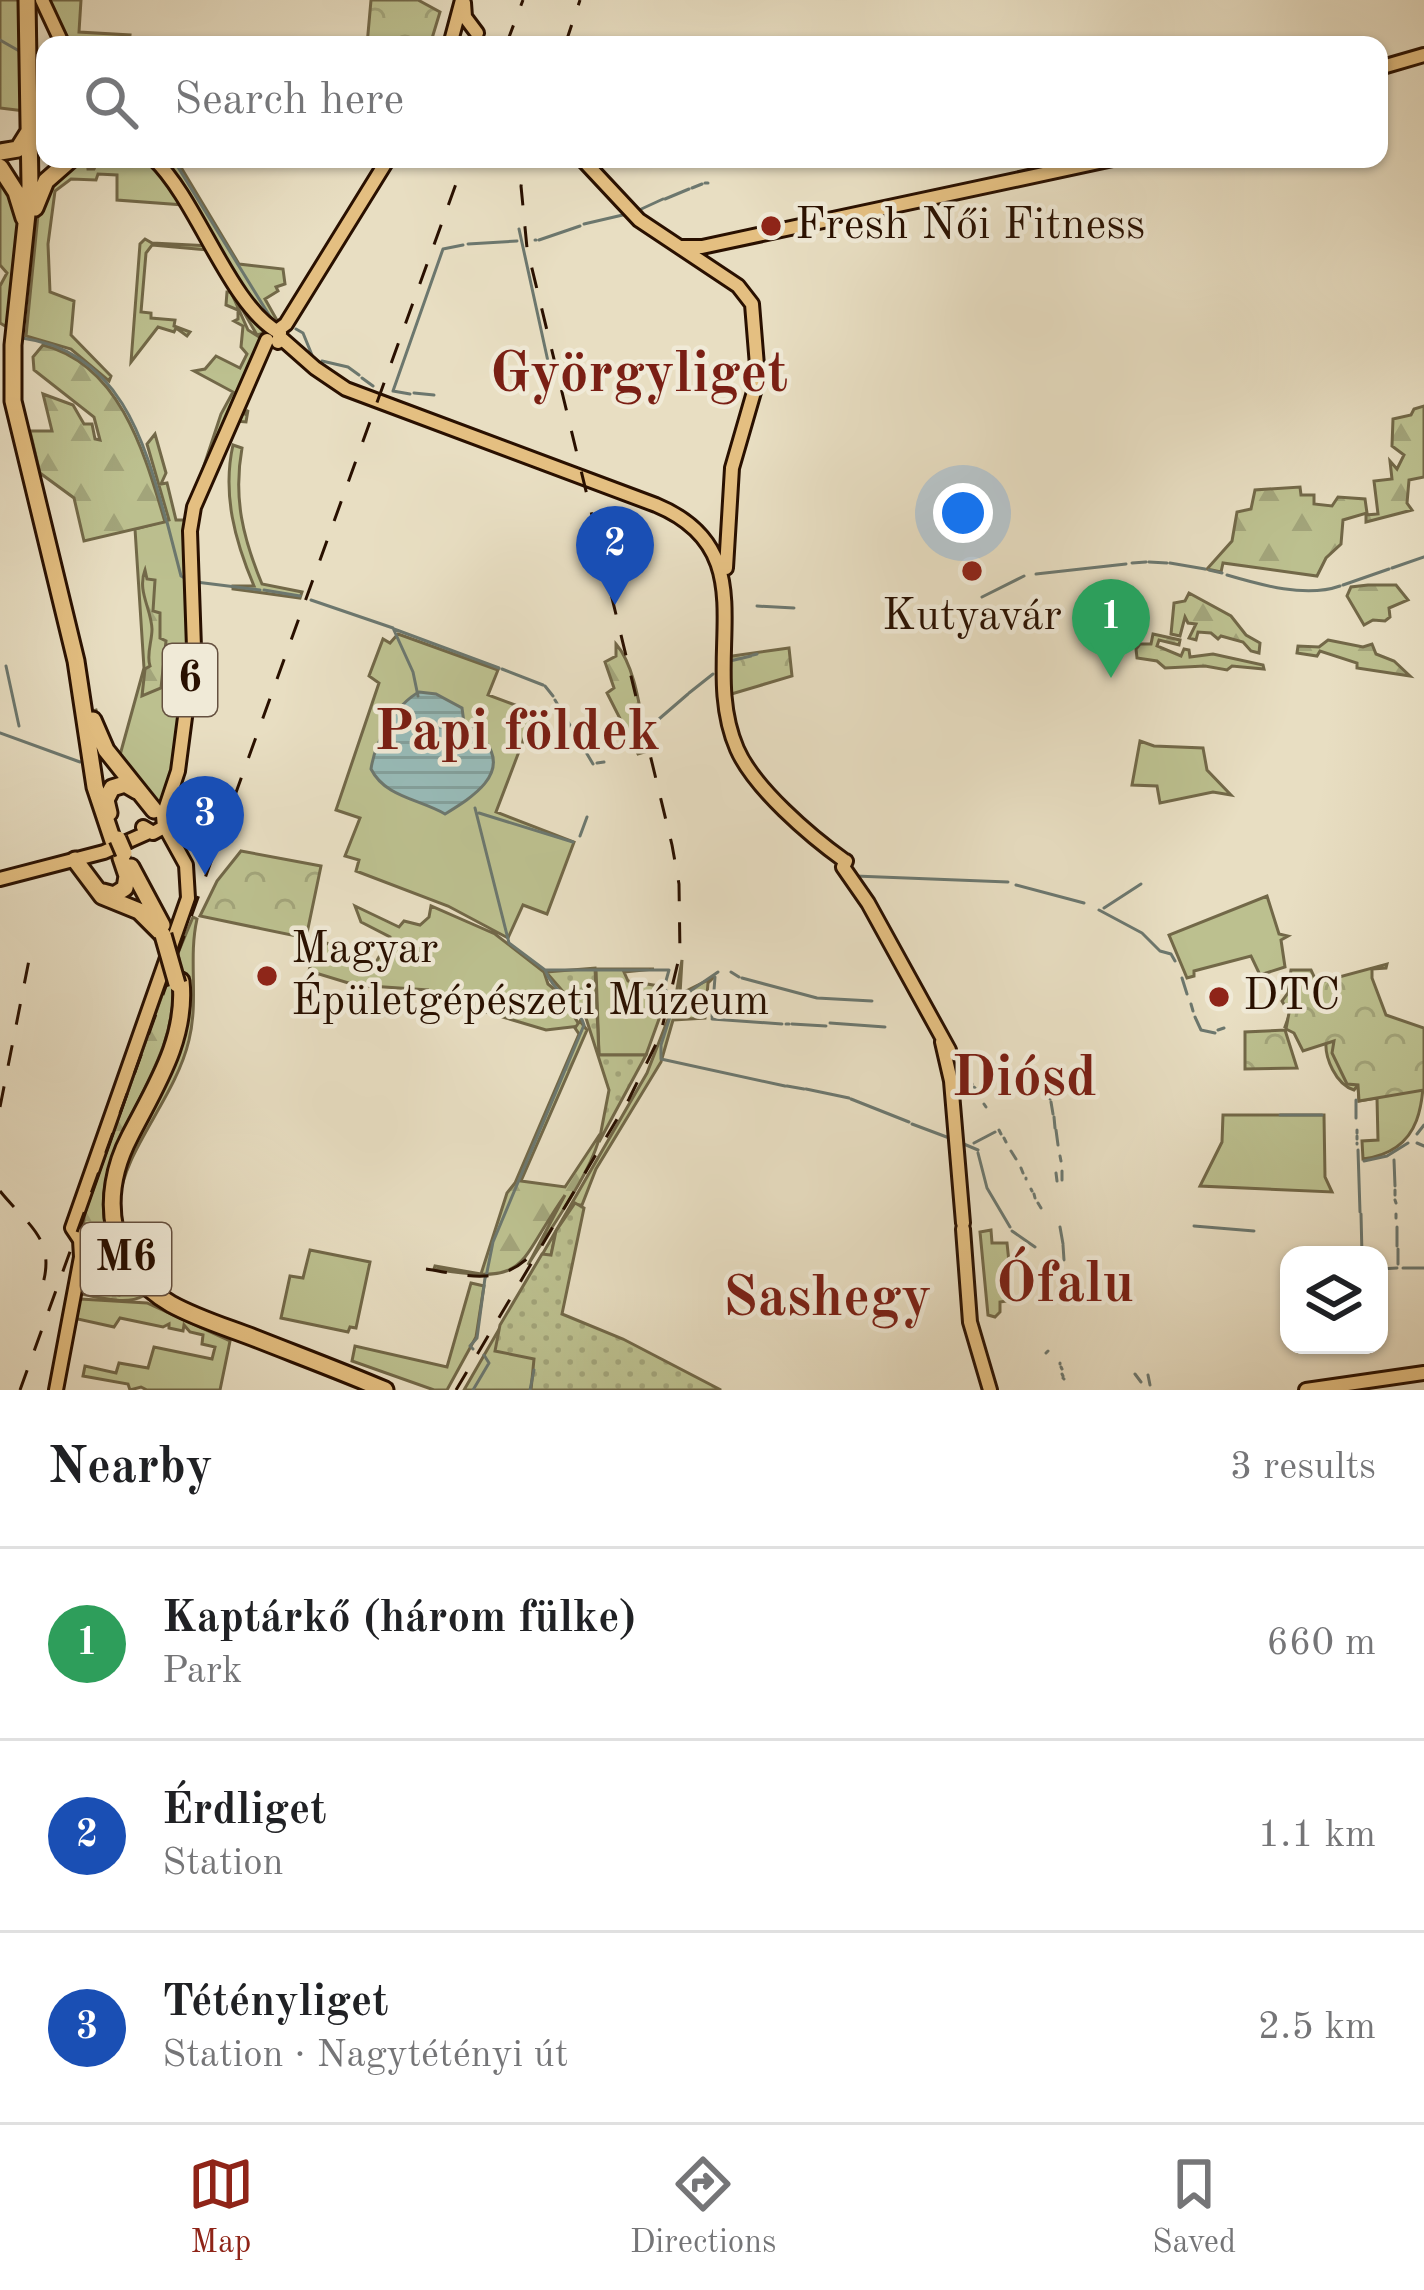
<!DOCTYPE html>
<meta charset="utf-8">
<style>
:root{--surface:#fff;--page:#f6f6f6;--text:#202124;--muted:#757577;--line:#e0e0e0;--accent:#8f2418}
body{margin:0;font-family:"Old Standard TT",serif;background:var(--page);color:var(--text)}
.controls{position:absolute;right:36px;bottom:36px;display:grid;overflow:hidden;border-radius:24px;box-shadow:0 3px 9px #0004}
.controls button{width:108px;height:108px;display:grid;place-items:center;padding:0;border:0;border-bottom:3px solid var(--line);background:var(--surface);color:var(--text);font:60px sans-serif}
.you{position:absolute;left:963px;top:513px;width:42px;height:42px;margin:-30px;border:9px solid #fff;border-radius:50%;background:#1a73e8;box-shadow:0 0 0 18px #1a73e833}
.badge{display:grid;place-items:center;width:78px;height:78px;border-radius:50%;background:var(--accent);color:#fff;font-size:39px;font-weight:700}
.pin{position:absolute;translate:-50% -99px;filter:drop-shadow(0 3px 6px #0008)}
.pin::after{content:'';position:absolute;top:63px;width:42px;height:36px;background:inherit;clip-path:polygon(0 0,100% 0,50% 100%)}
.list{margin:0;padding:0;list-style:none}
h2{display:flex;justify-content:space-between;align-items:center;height:156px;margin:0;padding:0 48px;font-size:51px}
h2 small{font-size:39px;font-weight:400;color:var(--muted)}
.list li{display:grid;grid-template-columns:78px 1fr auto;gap:36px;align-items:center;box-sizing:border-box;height:192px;padding:0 48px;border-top:3px solid var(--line)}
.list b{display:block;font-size:45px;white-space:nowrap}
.list p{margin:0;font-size:39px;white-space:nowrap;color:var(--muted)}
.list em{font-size:39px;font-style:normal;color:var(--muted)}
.icon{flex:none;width:66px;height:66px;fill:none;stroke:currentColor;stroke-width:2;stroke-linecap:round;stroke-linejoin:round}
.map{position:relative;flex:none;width:1424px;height:1390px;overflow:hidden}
.search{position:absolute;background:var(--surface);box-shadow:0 3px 9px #0004;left:36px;right:36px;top:36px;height:132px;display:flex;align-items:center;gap:30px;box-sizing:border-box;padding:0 42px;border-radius:24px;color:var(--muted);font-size:45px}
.sheet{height:732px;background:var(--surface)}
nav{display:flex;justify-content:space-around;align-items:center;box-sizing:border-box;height:168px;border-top:3px solid var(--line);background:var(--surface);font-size:33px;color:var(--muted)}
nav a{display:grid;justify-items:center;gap:6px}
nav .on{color:var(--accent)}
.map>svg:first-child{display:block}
.grass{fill:#bcc08f;stroke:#726848;stroke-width:3}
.forest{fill:url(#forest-firs);stroke:#726848;stroke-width:3}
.park{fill:url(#park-crowns);stroke:#726848;stroke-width:3}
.garden{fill:url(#garden-dots);stroke:#726848;stroke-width:3}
.water{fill:url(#water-rules);stroke:#6c776e;stroke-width:3}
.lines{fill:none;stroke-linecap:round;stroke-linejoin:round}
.stream{stroke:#6c776e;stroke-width:3}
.major-casing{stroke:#291000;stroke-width:18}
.highway-casing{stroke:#291000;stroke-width:21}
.major{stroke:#e4bf81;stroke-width:12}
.highway{stroke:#e4bf81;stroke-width:15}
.rail{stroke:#291000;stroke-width:3;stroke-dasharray:21 21;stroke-linecap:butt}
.highway-bridge-casing{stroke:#291000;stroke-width:21;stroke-linecap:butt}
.highway-bridge{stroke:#e4bf81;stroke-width:15}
.poi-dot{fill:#8f2418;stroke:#f0ead7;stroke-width:4.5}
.labels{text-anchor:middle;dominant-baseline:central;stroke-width:9;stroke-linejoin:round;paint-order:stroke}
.shield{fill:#f0ead7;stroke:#655140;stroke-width:3}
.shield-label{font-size:42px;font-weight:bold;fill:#291000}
.poi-label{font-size:45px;fill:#291000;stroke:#f0ead7;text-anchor:start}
.district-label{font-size:57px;font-weight:bold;fill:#7a1f14;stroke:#f0ead7}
</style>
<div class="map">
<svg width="1424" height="1390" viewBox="0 0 1424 1390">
<defs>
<pattern id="forest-firs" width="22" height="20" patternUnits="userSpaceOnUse" patternTransform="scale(3)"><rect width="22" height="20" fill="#bcc08f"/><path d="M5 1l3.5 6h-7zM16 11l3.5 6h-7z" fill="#a2a47a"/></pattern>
<pattern id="park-crowns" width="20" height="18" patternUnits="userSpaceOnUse" patternTransform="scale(3)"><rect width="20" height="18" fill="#bcc08f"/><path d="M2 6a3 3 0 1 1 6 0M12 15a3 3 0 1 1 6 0" fill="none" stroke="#a2a47a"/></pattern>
<pattern id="garden-dots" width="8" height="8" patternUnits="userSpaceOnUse" patternTransform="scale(3)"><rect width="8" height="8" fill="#bcc08f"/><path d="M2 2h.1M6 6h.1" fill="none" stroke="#a2a47a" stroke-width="1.8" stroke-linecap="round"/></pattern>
<pattern id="water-rules" width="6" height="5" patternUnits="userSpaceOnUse" patternTransform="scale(3)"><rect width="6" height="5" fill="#98bbb8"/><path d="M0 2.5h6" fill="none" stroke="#83a09c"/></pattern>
</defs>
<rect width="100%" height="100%" fill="#e8dec2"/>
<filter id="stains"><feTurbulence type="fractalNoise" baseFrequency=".00167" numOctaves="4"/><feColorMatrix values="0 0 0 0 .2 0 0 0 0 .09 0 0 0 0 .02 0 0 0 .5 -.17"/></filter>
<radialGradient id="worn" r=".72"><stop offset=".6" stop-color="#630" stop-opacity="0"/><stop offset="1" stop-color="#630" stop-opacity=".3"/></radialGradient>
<!-- grass -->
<path class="grass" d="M0,0H21L25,111L0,108Z
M46,0H81L79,32L130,35L129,45H67Z
M79,159H87L88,169H94L99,159H149L184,205L117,200V175L98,174L96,180L71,179L55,191L48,244L50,292L74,301L71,335L111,376L109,381L71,349L26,336L39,205L55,177Z
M158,159H176L239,264L283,269L285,284L276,287L278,291L265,299L278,322L274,325L260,313Z
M0,172L20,216L16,270L7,327L0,323V286L7,273L0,265Z
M145,239L152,243L211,246L264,333L257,335L208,250L152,245L146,253L141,312L151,313V318L175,320L174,326L190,332L187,336L176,328L174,332L158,327L131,362L140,244Z
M227,292H231L248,330L264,340L240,411L245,414L248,410L246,422L235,421L195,521L200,651L172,829C152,790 106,758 92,711L96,710L102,733L120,755L144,668L135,529L169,520L147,444L155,434L166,473L161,484L167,483L176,520H186L221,414L233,392L194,371L205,369L216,356L240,368L247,354L241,347L243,326L234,321L238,319V310L226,305Z
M233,445L242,448C233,498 243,538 262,584L302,592L300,598L233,589V586H254C235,541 222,494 233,445Z
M398,634L498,670L488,695L534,712L496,812L574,842L547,914L523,905L508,938L448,906L356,871L359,860L345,856L360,818L336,810L379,683L369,676L383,639L390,643Z
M1140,741L1154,746L1203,748L1207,770L1231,795L1213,792L1160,803L1157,786L1132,785Z
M1267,896L1279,934L1288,936L1281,940L1285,967L1260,975L1251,956L1194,971V976L1187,978L1169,935Z
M355,906L399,927L404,921L420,925L429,917L431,906L495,934L544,972L548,984L560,994L580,1026L546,1030L432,996L428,990L355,985L309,971L318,939L374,966L379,957H389L390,937L361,922Z
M193,917L197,919C188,959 199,999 189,1040C168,1130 57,1202 166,1290L159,1294L135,1269L113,1199L184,992L178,953Z
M682,960L680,994L714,977L708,983L705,1018L673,1020L661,1062L596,1169L582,1205H571L556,1231L551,1256L531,1390H464L647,1073L675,1001Z
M596,969H654L624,972L628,981L659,986L667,997L646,1055H599Z
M1290,1013L1358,1042L1424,1048C1424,1102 1424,1151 1363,1159L1362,1141L1378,1140L1377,1098L1359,1101L1358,1085L1354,1090C1335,1084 1325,1057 1326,1043L1285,1027Z
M1223,1115H1324L1325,1177L1332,1192L1200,1186L1222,1142Z
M991,1230L992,1243H1007L1013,1300L1000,1302V1312L995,1317L988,1315L980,1232Z
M310,1250L370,1262L356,1328L350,1327L348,1332L281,1318L290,1276L303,1278Z
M471,1283L484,1286L476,1337L447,1390H434L352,1361L355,1346L447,1367Z
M80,1299L147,1303L230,1341L220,1390H147L141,1387L130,1390L128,1384L83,1376L85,1366L116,1373L119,1363L148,1368L154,1347L212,1359L215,1347L202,1344L203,1335L190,1332L184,1325L183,1331L169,1328V1324L163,1327L120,1318L114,1327L73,1318Z"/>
<!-- forest -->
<path class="forest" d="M43,345C121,365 145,455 165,522L84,541L74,498L40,473L30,431H52L43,394L73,405L84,424H92L95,439L100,440L94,417L34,370L33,357Z
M1424,406V477L1409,480L1407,503L1412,510L1366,522V515L1378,514L1374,481L1392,479L1390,461L1397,469L1404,455L1392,446L1393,419L1411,415L1414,409Z
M1300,487L1301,495H1314V504L1332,506L1338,497L1365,499L1367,513L1343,520L1341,544L1326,558L1317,576L1223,563L1221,572L1207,569L1232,541L1237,512L1251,509L1255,490Z
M145,570L147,579L155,580L153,611L160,613V638L166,641L161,688L142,696L145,669L150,666C146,655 152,642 152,629C151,608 137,591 145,570Z
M1368,585H1396L1408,600L1389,608L1390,617L1385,621L1373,620L1364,625L1347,596L1351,587Z
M1189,593L1231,616L1246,635L1260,643L1259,653L1251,651L1243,642L1221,636L1218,639L1211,633L1198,632L1196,640L1189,638L1196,624L1188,623L1185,617L1180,636L1171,634L1174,603L1185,601Z
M1153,634L1180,640L1179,645L1159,640L1157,646L1181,656L1184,649L1189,650L1190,657L1213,654L1263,665L1264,669L1232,666L1227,670L1205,666L1165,668L1157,661L1137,658L1136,649L1140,644H1151Z
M1328,640L1363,647L1372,644L1376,654L1394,661L1410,676L1357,668V663L1320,651L1317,656L1297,653L1298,646L1319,647Z
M616,644C637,668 641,719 648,751L638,754L607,693L614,688L605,662L616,656Z
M171,970C189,1074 77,1144 109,1240C117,1262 132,1277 143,1296C127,1305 101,1298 82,1294L79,1288L119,1295L121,1281L110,1279L111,1271L92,1267L102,1252L100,1246H93L90,1259H83L84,1215Z
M580,1021L587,1030L521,1181L565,1187L600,1134C594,1169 548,1232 528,1265L565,1195C515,1266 532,1285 434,1269L435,1266L481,1274L507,1193L515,1183L579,1034L575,1028Z"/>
<!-- park -->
<path class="park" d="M371,0H418L440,12L430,45H367Z
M789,648L792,676L728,695L725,657Z
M241,851L321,866L306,938L200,916L217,881Z
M1387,964L1386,968L1372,969V978L1386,1015L1424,1028V1090L1359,1101L1358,1085L1347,1084L1332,1053L1334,1041L1303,1051L1294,1033L1286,1029L1289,1013L1282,1001L1288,993L1291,970H1311L1317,983Z
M1285,1030L1297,1068L1245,1069V1032Z"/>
<!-- garden -->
<path class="garden" d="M595,968L599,1055H646L599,1142L609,1090L586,1018L546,972Z
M575,1203L584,1208L562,1314L623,1339L721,1390H531L534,1359L495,1351L500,1325L542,1254L551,1255L556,1231Z"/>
<!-- water -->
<path class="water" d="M419,692L436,694L462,708L464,723C476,728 478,732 485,741C511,774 471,798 445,814C419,799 385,797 371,769C375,742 395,705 419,692Z"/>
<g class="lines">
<!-- stream -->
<path class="stream" d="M0,40L21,52
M38,61L45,65
M173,159L274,323
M705,183H708
M692,188L702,184
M665,199L689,189
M637,211L663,199
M584,224L627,214
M519,229L549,366
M535,240H536
M539,240L580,226
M468,244L517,241
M296,329L303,333L314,360
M22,338C119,351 144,439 166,520
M322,361L348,367L359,375
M362,378L373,386
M414,393L434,395
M410,394L393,391L443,249L463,245
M167,522L181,576L188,580
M1149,562L1167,563
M1132,563L1146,562
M1170,563L1205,569
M1392,568L1424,557
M1209,570L1222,573
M1036,574L1126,564
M1227,575C1261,585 1306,598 1340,586
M196,582L260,590
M1343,585L1389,569
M264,590L300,596
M982,597L1024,576
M311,600L393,628L413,672L418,696
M757,606L794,608
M394,629L499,668
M753,655L757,654
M730,661L751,656
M6,666L19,726
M502,669L543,685
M545,686L553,696
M689,693L713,674
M555,700L593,764
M659,719L688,694
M649,729L658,721
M0,733L80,762
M597,763L604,762
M475,808L509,943L545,970H649
M479,813L573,842
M179,836L200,842
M580,836L587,817
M855,876L1008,882
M1016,885L1084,903
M1104,908L1141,884
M1099,910L1142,933L1160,951L1171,954L1175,961
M651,970H669L664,988L668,993
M718,972L683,996L677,995L661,1045V1059L785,1086
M731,972L739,977
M742,978L817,998L872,1001
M1182,978L1187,994
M1191,1004L1193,1011
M712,1017L715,977
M1195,1017L1201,1030L1215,1033
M712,1019L782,1024
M830,1023L885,1027
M786,1024H789
M792,1024L826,1026
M1218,1030L1224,1028
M960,1062V1063
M1045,1070L1046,1072
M966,1074H967
M970,1079L972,1084
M1047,1082L1049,1089
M787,1086L804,1089
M974,1087L975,1088
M806,1089L849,1098
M1049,1091L1050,1099
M978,1093L980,1097
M851,1099L909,1122
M1356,1100V1118
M1051,1102L1053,1114
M984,1104L986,1107
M1280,1115H1322
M1054,1117L1055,1128
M912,1124L952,1139
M999,1130L1001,1134
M1056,1130L1058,1145
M1357,1130V1133
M1417,1134L1424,1125
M1357,1136V1139
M1004,1138L1006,1142
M959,1142L978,1150
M974,1143L995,1132
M1357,1143V1144
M1417,1143L1424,1146
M1358,1150L1360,1212
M1011,1151L1016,1159
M978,1153L987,1188L1010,1227
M1060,1156L1061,1161
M1394,1160L1395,1186
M1364,1161L1387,1156L1408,1143
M1021,1168L1023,1173
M1056,1173L1057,1181
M1026,1178V1179
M1062,1180V1171
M1031,1189L1032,1191
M1395,1190V1195
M1034,1194L1035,1198
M1395,1200L1396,1203
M1038,1203L1041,1208
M1361,1214L1362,1255
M1396,1214V1218
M1194,1226L1254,1231
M1060,1227L1063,1244
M1397,1227V1246
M1012,1231L1035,1247
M1063,1245L1064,1260
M1398,1249V1264
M1050,1258L1053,1262
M1055,1264L1058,1269
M1403,1268H1424
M1379,1269L1397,1268
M486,1277L493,1242L584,1025C577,1002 553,992 545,970
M473,1349L470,1346L477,1338L485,1278
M1046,1353L1048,1351
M1060,1363V1364
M1061,1367L1062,1369
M1062,1374L1063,1376
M1135,1374L1141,1382
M1148,1375L1150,1385
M1063,1378L1064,1379
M473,1390L489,1363L484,1355
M530,1390L534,1370"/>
<defs>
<path id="major" d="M42,0L63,45
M464,3L465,17L477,33
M450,45L462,0
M1379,68L1424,55
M154,159C198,201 230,307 280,333L278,342
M582,159L639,220L738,286L752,304L758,378L732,468L726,568
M680,247H702L1113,159
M278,330L286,324L388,159
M281,338L315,368L346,389L656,505C771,553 697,657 737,749C754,788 810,836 845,861
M143,827L153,833L164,827L163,816L178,771L194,648L190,531L194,507L267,340
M846,861L843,867L868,903L949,1050
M0,879L104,852L149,832
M942,1042L951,1081L963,1223
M963,1229L970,1322L990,1390
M56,1390L81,1257L80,1240L72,1228L188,898L186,865L164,825
M1306,1390L1424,1373"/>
<path id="highway" d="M27,0L30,186L13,345V401L76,661L95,787L113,841
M0,152L18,149L28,133
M0,167L16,192L24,218
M35,208L46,181L71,159
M93,720L106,750L154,810
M109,813L106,800L112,788L125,784L137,791
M75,860L102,896L139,911L161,933
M131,867L162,925
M103,892L114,895L125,888L127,876L121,858
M181,981C187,1039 155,1087 130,1136C98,1197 108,1268 171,1304C198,1319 229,1328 257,1339C300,1356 343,1372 385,1390"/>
</defs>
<!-- major casing -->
<use href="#major" class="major-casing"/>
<!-- highway casing -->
<use href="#highway" class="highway-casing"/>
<!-- major -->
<use href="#major" class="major"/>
<!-- highway -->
<use href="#highway" class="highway"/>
<!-- rail -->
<path class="rail" d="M506,45L523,0
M565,45L580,0
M0,1107L30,955
M0,1191C29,1227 59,1240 40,1293
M426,1269C465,1275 499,1287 531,1255
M20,1390L465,159
M456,1390L629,1099L660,1036L680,954L679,884L672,845L527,248L521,186L527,159"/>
<defs>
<path id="highway-bridge" d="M118,839L124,853
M163,935L177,984"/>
</defs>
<!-- highway-bridge casing -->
<use href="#highway-bridge" class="highway-bridge-casing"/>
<!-- highway-bridge -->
<use href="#highway-bridge" class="highway-bridge"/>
</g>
<!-- markers -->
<g class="poi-dot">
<circle cx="771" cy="226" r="12"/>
<circle cx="972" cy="571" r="12"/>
<circle cx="267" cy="976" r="12"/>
<circle cx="1219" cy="997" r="12"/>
</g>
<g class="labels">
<!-- shield labels -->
<g class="shield">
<rect x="163" y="644" width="54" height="72" rx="9"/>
<rect x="81" y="1223" width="90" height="72" rx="9"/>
</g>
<g class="shield-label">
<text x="190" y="680">6</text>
<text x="126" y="1259">M6</text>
</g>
<!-- poi labels -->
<g class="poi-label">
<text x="795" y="226">Fresh Női Fitness</text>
<text x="972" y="617" text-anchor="middle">Kutyavár</text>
<text x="291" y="950">Magyar<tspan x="291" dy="52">Épületgépészeti Múzeum</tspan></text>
<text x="1243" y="997">DTC</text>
</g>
<!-- district labels -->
<g class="district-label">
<text x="639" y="376">Györgyliget</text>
<text x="517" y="734">Papi földek</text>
<text x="1024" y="1080">Diósd</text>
<text x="1065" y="1286">Ófalu</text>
<text x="827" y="1300">Sashegy</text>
</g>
</g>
<rect width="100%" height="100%" filter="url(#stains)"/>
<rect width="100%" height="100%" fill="url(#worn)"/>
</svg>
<div class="controls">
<button><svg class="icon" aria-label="layers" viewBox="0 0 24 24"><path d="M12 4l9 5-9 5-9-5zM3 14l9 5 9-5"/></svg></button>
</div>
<div class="you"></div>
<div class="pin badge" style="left:1111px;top:678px;background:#2e9e5b">1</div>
<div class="pin badge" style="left:615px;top:605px;background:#1a4fb4">2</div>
<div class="pin badge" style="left:205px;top:875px;background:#1a4fb4">3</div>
<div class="search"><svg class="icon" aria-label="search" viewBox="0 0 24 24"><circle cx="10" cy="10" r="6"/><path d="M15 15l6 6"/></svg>Search here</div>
</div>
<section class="sheet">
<h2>Nearby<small>3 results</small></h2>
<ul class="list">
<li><span class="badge" style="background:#2e9e5b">1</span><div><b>Kaptárkő (három fülke)</b><p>Park</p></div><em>660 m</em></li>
<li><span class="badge" style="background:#1a4fb4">2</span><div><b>Érdliget</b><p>Station</p></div><em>1.1 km</em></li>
<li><span class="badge" style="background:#1a4fb4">3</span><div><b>Tétényliget</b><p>Station · Nagytétényi út</p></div><em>2.5 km</em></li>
</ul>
</section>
<nav>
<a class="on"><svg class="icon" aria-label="map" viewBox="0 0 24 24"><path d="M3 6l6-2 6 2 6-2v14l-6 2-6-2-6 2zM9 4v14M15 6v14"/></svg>Map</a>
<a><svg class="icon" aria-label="directions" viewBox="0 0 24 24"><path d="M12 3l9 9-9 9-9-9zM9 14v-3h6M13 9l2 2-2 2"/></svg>Directions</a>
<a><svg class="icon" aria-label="saved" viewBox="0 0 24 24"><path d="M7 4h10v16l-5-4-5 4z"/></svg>Saved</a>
</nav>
